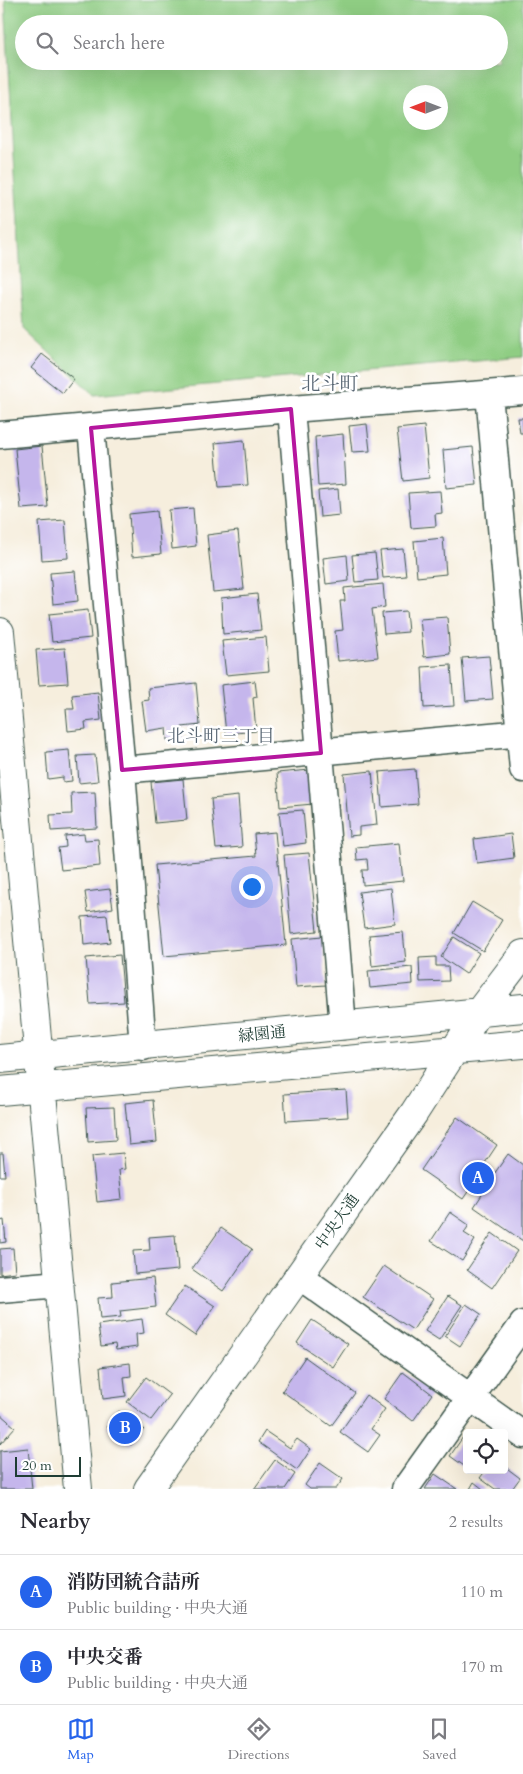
<!DOCTYPE html>
<meta charset="utf-8">
<style>
:root{--surface:#fff;--page:#f7f7f7;--text:#2b2b33;--muted:#7c7c81;--line:#e1e1e2;--accent:#2563eb}
body{margin:0;font-family:Cardo,"Noto Serif JP",serif;background:var(--page);color:var(--text)}
.controls{position:absolute;right:15px;bottom:15px;display:grid;overflow:hidden;border-radius:5px;box-shadow:0 5px 20px #0002}
.controls button{width:45px;height:45px;display:grid;place-items:center;padding:0;border:0;border-bottom:1px solid var(--line);background:var(--surface);color:var(--text);font:25px sans-serif}
.compass{position:absolute;left:403px;top:85px;width:45px;height:45px;border-radius:50%;background:var(--surface);box-shadow:0 5px 20px #0002;rotate:270deg}
.scale{position:absolute;left:15px;bottom:12px;width:66px;box-sizing:border-box;padding-left:5px;border:2px solid #1f3d34;border-top:0;font-size:14px;line-height:18px;white-space:nowrap;color:#1f3d34;-webkit-text-stroke:4px #fff;paint-order:stroke}
.you{position:absolute;left:251px;top:886px;width:18px;height:18px;margin:-12px;border:4px solid #fff;border-radius:50%;background:#1a73e8;box-shadow:0 0 0 8px #1a73e833}
.badge{display:grid;place-items:center;width:32px;height:32px;border-radius:50%;background:var(--accent);color:#fff;font-size:16px;font-weight:700}
.pin{position:absolute;translate:-50% -50%;border:2px solid #fff;box-shadow:0 1px 5px #0006}
.list{margin:0;padding:0;list-style:none}
h2{display:flex;justify-content:space-between;align-items:center;height:65px;margin:0;padding:0 20px;font-size:21px}
h2 small{font-size:16px;font-weight:400;color:var(--muted)}
.list li{display:grid;grid-template-columns:32px 1fr auto;gap:15px;align-items:center;box-sizing:border-box;height:75px;padding:0 20px;border-top:1px solid var(--line)}
.list b{display:block;font-size:19px;white-space:nowrap}
.list p{margin:0;font-size:16px;white-space:nowrap;color:var(--muted)}
.list em{font-size:16px;font-style:normal;color:var(--muted)}
.icon{flex:none;width:28px;height:28px;fill:none;stroke:currentColor;stroke-width:2;stroke-linecap:round;stroke-linejoin:round}
.map{position:relative;flex:none;width:523px;height:1489px;overflow:hidden}
.search{position:absolute;background:var(--surface);box-shadow:0 5px 20px #0002;left:15px;right:15px;top:15px;height:55px;display:flex;align-items:center;gap:12px;box-sizing:border-box;padding:0 18px;border-radius:28px;color:var(--muted);font-size:19px}
.sheet{height:215px;background:var(--surface)}
nav{display:flex;justify-content:space-around;align-items:center;box-sizing:border-box;height:70px;border-top:1px solid var(--line);background:var(--surface);font-size:14px;color:var(--muted)}
nav a{display:grid;justify-items:center;gap:2px}
nav .on{color:var(--accent)}
.map>svg:first-child{display:block}
.green{fill:#8fcd83;stroke:#57855c;fill-rule:evenodd}
.building{fill:#c5b6ec}
.lines{fill:none;stroke-linecap:round;stroke-linejoin:round}
.street-casing{stroke:#3f584d;stroke-width:29}
.secondary-casing{stroke:#3f584d;stroke-width:30}
.street{stroke:#fff;stroke-width:26}
.secondary{stroke:#fff;stroke-width:28}
.marked{fill:none;stroke:#b5179e;stroke-width:4;stroke-linejoin:round}
.labels{text-anchor:middle;dominant-baseline:central;stroke-width:5;stroke-linejoin:round;paint-order:stroke}
.street-label{font-size:16px;fill:#1f3d34;stroke:#fff}
.neighbourhood-label{font-size:18px;fill:#596774;stroke:#fff}
.quarter-label{font-size:19px;fill:#596774;stroke:#fff}
</style>
<div class="map">
<svg width="523" height="1489" viewBox="0 0 523 1489">
<rect width="100%" height="100%" fill="#fff"/>
<filter id="ink" filterUnits="userSpaceOnUse"><feTurbulence type="fractalNoise" baseFrequency=".02" numOctaves="2"/><feDisplacementMap in="SourceGraphic" scale="10" xChannelSelector="R" yChannelSelector="G"/><feConvolveMatrix kernelMatrix="1 2 1 2 8 2 1 2 1" color-interpolation-filters="sRGB"/></filter>
<filter id="wash" filterUnits="userSpaceOnUse"><feTurbulence type="fractalNoise" baseFrequency=".0096" numOctaves="4" result="noise"/><feDisplacementMap in="SourceGraphic" scale="20" xChannelSelector="R" yChannelSelector="G"/><feGaussianBlur stdDeviation="1.12" result="paint"/><feColorMatrix in="noise" values="0 0 0 0 0 0 0 0 0 0 0 0 0 0 0 0 0 1.4 0 .05"/><feComposite in="paint" operator="in"/></filter>
<g filter="url(#wash)">
<rect width="100%" height="100%" fill="#f6eedd"/>
<!-- green -->
<path class="green" d="M5,0H523V357L94,395L24,329ZM24,24H499V61H24ZM410,92H440V122H410Z"/>
<g id="blocks">
<!-- building -->
<path class="building" d="M42,354L74,379L63,393L31,368Z
M518,418H523V433H520Z
M367,424L370,451L352,452L349,426Z
M424,426L429,478L403,481L397,429Z
M343,434L346,484L318,486L315,437Z
M244,440L248,485L219,487L215,443Z
M42,446L48,507L21,509L15,449Z
M473,447L477,485L446,488L443,450Z
M338,489L340,515L320,517L318,491Z
M440,491L442,513L435,514L436,526L411,528L408,493Z
M193,508L196,546L172,549L169,510Z
M157,511L161,554L132,557L129,514Z
M65,520L68,558L42,560L39,522Z
M238,531L244,589L213,592L207,535Z
M443,538L446,574L417,577L414,541Z
M403,549L406,576L383,578L380,551Z
M375,553L378,580L355,582L352,555Z
M347,555L349,581L326,584L323,558Z
M75,571L78,601L53,604L50,573Z
M383,584L385,607L372,609L378,657L338,661L335,631L343,630L340,601H345L344,588Z
M257,594L261,630L223,634L221,598Z
M88,610L91,638L52,642L49,614Z
M406,611L408,632L384,634L382,613Z
M447,617L450,654L424,657L420,619Z
M266,637L269,671L226,675L222,641Z
M65,648L68,683L39,685L36,650Z
M489,656L493,699L466,701L462,658Z
M451,665L454,706L424,708L422,667Z
M255,681L257,697L253,698L256,731L226,734L221,685Z
M196,683L200,725L182,727L183,738L167,740L166,728L146,731L142,701L149,700L148,688Z
M98,692L101,720L85,722L86,729L68,731L66,709H74L72,695Z
M69,750L72,781L63,782V777L48,779L46,752Z
M95,755L98,781L79,783L77,756Z
M415,769L418,804L382,807L379,772Z
M310,770L313,804L280,807L277,773Z
M372,771L377,825L359,827V835L349,836L344,774Z
M183,779L187,820L155,823L151,782Z
M95,792L97,828L51,831L50,815L72,814L71,793Z
M238,796L242,847L216,849L211,799Z
M303,810L306,843L283,846L279,812Z
M275,832L286,945L164,956L155,865L256,856L254,834Z
M84,834L85,840L98,839L100,866L61,870L58,848L66,847L65,836Z
M511,834L514,858L477,863L474,839Z
M399,843L403,881L363,885L362,870H368L367,859L357,860L356,847Z
M309,853L317,931L291,934L284,855Z
M391,888L395,924L364,928L359,892Z
M110,889L113,908L88,912L85,892Z
M472,902L502,920L483,951L454,933Z
M107,915L110,942L84,945L82,917Z
M403,932L406,962L372,966L369,935Z
M322,936L326,985L296,987L292,939Z
M454,937L479,953L466,974L441,957Z
M120,955L124,1002L90,1004L86,958Z
M436,957V966H448L449,981L420,982L419,958Z
M412,967L413,984L370,988L368,971Z
M346,1090L348,1117L286,1121L284,1094Z
M153,1100L157,1142L129,1145L125,1103Z
M114,1107L116,1140L88,1142L86,1108Z
M457,1117L497,1145L481,1169L492,1177L508,1154L523,1165V1241L474,1207L487,1187L476,1180L463,1199L421,1170Z
M0,1153H3L5,1176H0Z
M123,1153L125,1169L119,1170L122,1199L97,1202L92,1156Z
M450,1212L469,1225L464,1233L475,1240L462,1261L431,1241Z
M4,1220L6,1242L0,1243V1221Z
M221,1228L252,1249L223,1291L192,1269Z
M492,1233L517,1251L492,1288L467,1270Z
M175,1235L178,1270L135,1274L133,1251L150,1250L149,1237Z
M13,1248L15,1272L0,1274V1249Z
M384,1266L433,1299L413,1330L363,1297Z
M153,1278L156,1307L120,1311L121,1317L100,1319L98,1298L113,1297L112,1282Z
M185,1286L215,1306L195,1336L165,1315Z
M448,1296L462,1305L439,1340L425,1331Z
M466,1304L481,1314L460,1346L445,1336Z
M142,1319L144,1333L136,1334L137,1347L116,1350L115,1344L101,1346L98,1325Z
M312,1320L348,1344L333,1367L297,1343Z
M305,1357L355,1393L331,1426L282,1391Z
M130,1363L131,1376L124,1377L126,1396L103,1399L100,1367Z
M403,1372L432,1394L413,1421L384,1399Z
M146,1377L170,1395L151,1420L127,1402Z
M366,1395L385,1409L371,1429L380,1435L368,1452L340,1432Z
M119,1411L144,1429L131,1445L107,1427Z
M0,1414L15,1427L0,1444Z
M265,1431L290,1448L297,1439L311,1449L297,1470L258,1442Z
M465,1434L467,1436V1468L450,1456Z
M28,1448L32,1489H0V1451Z
M275,1460L295,1474L285,1489H254Z
M320,1463L343,1479L336,1489H310L305,1485Z
M504,1466L520,1478L512,1489H495L480,1478L486,1470H504Z
M435,1474L457,1489H425Z
M474,1482L483,1489H470Z"/>
</g>
</g>
<g filter="url(#ink)">
<use href="#blocks" fill-opacity="0" stroke="#3f584d" stroke-width="1"/>
<g class="lines">
<defs>
<path id="street" d="M489,394L523,769
M291,409L343,1026
M91,428L122,770L143,1047
M0,435L291,409L523,391
M122,770L523,733
M299,1276L523,1435
M0,1289L60,1284
M405,1489L523,1324"/>
<path id="secondary" d="M0,632L78,1489
M0,1059L523,1008
M0,1091L523,1044
M148,1489L414,1113L479,1012L523,954"/>
</defs>
<!-- street casing -->
<use href="#street" class="street-casing"/>
<!-- secondary casing -->
<use href="#secondary" class="secondary-casing"/>
<!-- street -->
<use href="#street" class="street"/>
<!-- secondary -->
<use href="#secondary" class="secondary"/>
</g>
</g>
<!-- marked area -->
<path class="marked" d="M291,409L321,753L122,770L91,428Z"/>
<g class="labels">
<!-- street labels -->
<g class="street-label">
<text transform="translate(262 1034) rotate(-6)">緑園通</text>
<text transform="translate(337 1222) rotate(-55)">中央大通</text>
</g>
<!-- neighbourhood labels -->
<g class="neighbourhood-label">
<text x="221" y="736">北斗町三丁目</text>
</g>
<!-- quarter labels -->
<g class="quarter-label">
<text x="330" y="384">北斗町</text>
</g>
</g>
</svg>
<div class="controls">
<button><svg class="icon" aria-label="locate" viewBox="0 0 24 24"><circle cx="12" cy="12" r="6"/><path d="M12 2v4M12 18v4M2 12h4M18 12h4"/></svg></button>
</div>
<svg class="compass" viewBox="-18 -18 36 36"><path d="M0-13l5 13h-10z" fill="#e53935"/><path d="M0 13l5-13h-10z" fill="#7c7c81"/></svg>
<div class="scale">20 m</div>
<div class="you"></div>
<div class="pin badge" style="left:478px;top:1178px">A</div>
<div class="pin badge" style="left:125px;top:1428px">B</div>
<div class="search"><svg class="icon" aria-label="search" viewBox="0 0 24 24"><circle cx="10" cy="10" r="6"/><path d="M15 15l6 6"/></svg>Search here</div>
</div>
<section class="sheet">
<h2>Nearby<small>2 results</small></h2>
<ul class="list">
<li><span class="badge">A</span><div><b>消防団統合詰所</b><p>Public building · 中央大通</p></div><em>110 m</em></li>
<li><span class="badge">B</span><div><b>中央交番</b><p>Public building · 中央大通</p></div><em>170 m</em></li>
</ul>
</section>
<nav>
<a class="on"><svg class="icon" aria-label="map" viewBox="0 0 24 24"><path d="M3 6l6-2 6 2 6-2v14l-6 2-6-2-6 2zM9 4v14M15 6v14"/></svg>Map</a>
<a><svg class="icon" aria-label="directions" viewBox="0 0 24 24"><path d="M12 3l9 9-9 9-9-9zM9 14v-3h6M13 9l2 2-2 2"/></svg>Directions</a>
<a><svg class="icon" aria-label="saved" viewBox="0 0 24 24"><path d="M7 4h10v16l-5-4-5 4z"/></svg>Saved</a>
</nav>
